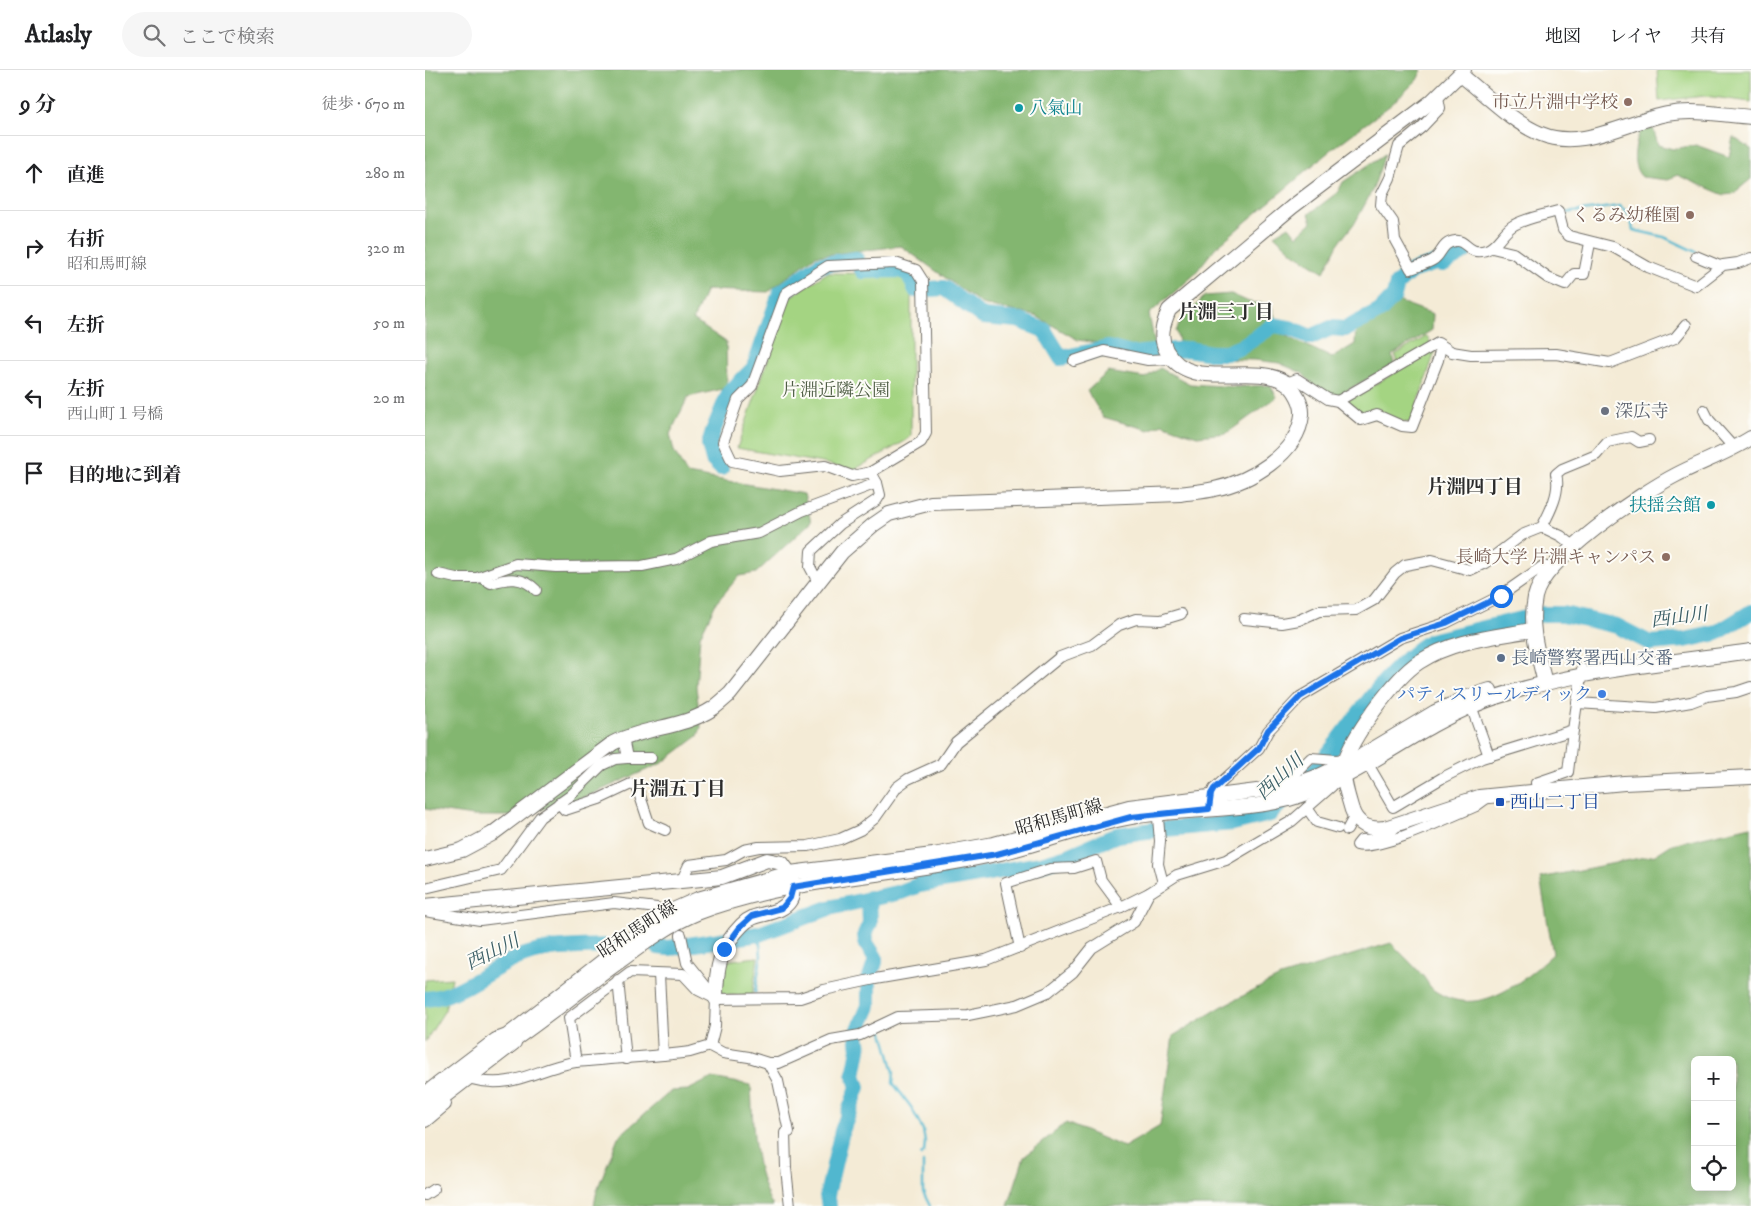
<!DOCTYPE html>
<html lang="ja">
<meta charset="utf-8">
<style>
:root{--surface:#fff;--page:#f6f6f6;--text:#202124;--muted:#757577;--line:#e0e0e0}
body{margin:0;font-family:"IM FELL DW Pica","Noto Serif JP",serif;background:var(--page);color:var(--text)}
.controls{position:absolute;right:15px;bottom:15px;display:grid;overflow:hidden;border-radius:8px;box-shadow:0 2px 12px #0003}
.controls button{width:45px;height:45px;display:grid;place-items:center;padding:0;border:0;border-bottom:1px solid var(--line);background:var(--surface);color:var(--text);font:25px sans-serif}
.stop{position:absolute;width:15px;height:15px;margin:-11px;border:4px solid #1a73e8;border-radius:50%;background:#fff}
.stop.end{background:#1a73e8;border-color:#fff;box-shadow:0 1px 5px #0008}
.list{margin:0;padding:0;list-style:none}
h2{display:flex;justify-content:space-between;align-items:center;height:65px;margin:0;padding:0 20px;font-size:21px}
h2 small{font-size:16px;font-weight:400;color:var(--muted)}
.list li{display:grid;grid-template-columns:32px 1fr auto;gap:15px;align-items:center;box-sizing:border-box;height:75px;padding:0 20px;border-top:1px solid var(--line)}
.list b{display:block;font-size:19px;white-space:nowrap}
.list p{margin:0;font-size:16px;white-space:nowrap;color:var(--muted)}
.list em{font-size:16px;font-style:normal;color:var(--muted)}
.icon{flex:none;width:28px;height:28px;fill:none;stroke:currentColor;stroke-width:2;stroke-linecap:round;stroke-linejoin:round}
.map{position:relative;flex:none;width:1326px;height:1136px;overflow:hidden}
header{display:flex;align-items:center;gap:30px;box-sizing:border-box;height:70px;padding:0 25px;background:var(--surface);border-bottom:1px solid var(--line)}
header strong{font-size:24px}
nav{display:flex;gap:28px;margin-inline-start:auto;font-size:18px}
.search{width:350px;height:45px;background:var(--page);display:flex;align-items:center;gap:12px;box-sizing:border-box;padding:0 18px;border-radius:28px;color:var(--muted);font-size:19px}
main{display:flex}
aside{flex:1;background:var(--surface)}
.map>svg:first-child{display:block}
.green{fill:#a4d482;stroke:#688056}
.forest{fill:#83b670;stroke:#57704e;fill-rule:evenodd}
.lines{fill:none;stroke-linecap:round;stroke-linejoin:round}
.stream{stroke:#51b7cf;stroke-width:2.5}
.river{stroke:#51b7cf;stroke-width:16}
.street-casing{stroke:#716e67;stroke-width:12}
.secondary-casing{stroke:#716e67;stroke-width:16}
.highway-casing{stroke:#716e67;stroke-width:21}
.street{stroke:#fff;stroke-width:10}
.secondary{stroke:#fff;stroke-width:14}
.highway{stroke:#fff;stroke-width:19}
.route{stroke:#1a73e8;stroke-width:6}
.education-dot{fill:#8d6e63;stroke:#fdfcf7;stroke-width:2}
.culture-dot{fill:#0f9aa8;stroke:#fdfcf7;stroke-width:2}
.worship-dot{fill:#6b7280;stroke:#fdfcf7;stroke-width:2}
.service-dot{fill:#5c6f8a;stroke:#fdfcf7;stroke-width:2}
.shop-dot{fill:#3f7fe0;stroke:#fdfcf7;stroke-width:2}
.transit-dot{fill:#1a4fb4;stroke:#fdfcf7;stroke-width:2}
.labels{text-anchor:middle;stroke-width:4;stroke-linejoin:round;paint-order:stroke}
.education-label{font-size:18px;fill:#785e54;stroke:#fdfcf7;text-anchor:end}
.culture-label{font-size:18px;fill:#0d838f;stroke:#fdfcf7;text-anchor:start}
.park-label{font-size:18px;fill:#4f5e45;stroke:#fdfcf7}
.worship-label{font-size:18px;fill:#5b616d;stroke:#fdfcf7;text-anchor:start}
.service-label{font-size:18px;fill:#4e5e75;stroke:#fdfcf7;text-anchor:start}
.shop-label{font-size:18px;fill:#366cbe;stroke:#fdfcf7;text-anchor:end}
.transit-label{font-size:18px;fill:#164399;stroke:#fdfcf7;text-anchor:start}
.street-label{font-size:18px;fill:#2b2b2b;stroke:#fdfcf7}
.neighbourhood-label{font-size:19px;font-weight:bold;fill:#2b2b2b;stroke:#fdfcf7}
.water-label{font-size:19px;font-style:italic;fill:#385c64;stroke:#fdfcf7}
</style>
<header>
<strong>Atlasly</strong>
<div class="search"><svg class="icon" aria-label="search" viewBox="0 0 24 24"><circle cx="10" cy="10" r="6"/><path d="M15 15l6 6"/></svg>ここで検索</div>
<nav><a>地図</a><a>レイヤ</a><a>共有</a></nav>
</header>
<main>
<aside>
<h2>9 分<small>徒歩 · 670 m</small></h2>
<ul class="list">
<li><svg class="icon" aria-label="ahead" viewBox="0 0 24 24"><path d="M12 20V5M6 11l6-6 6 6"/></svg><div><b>直進</b></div><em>280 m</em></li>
<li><svg class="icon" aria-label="right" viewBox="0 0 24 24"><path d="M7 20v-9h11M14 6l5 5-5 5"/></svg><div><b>右折</b><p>昭和馬町線</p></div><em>320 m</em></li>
<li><svg class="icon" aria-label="left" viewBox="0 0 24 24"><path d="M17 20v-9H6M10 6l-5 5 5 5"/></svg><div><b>左折</b></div><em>50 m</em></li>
<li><svg class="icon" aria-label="left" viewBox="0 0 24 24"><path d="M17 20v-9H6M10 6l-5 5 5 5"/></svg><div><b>左折</b><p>西山町１号橋</p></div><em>20 m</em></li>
<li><svg class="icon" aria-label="arrive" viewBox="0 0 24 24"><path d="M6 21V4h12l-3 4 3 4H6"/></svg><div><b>目的地に到着</b></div></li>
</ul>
</aside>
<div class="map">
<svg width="1326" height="1136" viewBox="0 0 1326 1136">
<rect width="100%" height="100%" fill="#fdfcf7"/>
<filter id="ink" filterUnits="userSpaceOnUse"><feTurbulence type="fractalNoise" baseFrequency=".02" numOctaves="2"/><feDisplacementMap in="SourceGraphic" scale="10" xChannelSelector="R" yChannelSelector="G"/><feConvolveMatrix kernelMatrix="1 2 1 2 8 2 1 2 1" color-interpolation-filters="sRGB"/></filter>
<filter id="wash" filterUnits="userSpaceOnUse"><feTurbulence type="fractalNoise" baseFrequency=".0096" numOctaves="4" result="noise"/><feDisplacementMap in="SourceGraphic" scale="20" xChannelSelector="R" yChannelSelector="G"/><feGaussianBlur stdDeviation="1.12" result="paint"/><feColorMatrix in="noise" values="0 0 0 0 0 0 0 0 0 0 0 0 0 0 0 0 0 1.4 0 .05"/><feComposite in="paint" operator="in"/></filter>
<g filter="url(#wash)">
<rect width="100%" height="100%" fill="#f4ebd6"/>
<g class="green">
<polygon points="1232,0 1326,0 1326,32 1280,26 1234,31"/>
<polygon points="402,203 471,204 482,210 486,220 486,365 482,370 427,401 403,394 312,378 365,227"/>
<polygon points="1002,266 1010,282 986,353 937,347 919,332 973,301 970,285"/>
<polygon points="333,887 327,926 295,925 298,891"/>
<polygon points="27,908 20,940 0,972 0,910"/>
</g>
<g class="forest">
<polygon points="0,0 997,0 992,10 967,34 906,80 790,178 768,206 724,244 731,281 653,270 611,246 557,234 476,176 390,186 343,222 281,220 268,250 301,272 302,318 263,327 245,364 249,381 262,404 379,424 386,452 331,503 314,506 291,533 275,566 271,617 276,657 273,666 237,693 156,729 91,746 48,746 0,739"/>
<path d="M1228 58 1233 75 1248 79 1271 75 1304 87 1308 67 1326 79V109L1308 124 1299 125 1252 105 1243 110 1217 107C1205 95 1210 76 1215 61Z"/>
<polygon points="960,84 948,119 931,151 913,174 899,202 870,184 849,165 864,156 872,166 887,152 884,144 913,122 918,112"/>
<polygon points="806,224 824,232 846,234 855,263 907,288 930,274 931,256 961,241 970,230 1008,244 1007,260 967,285 969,294 912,326 889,316 877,303 854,293 830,290 781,289 766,286 755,275 751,261 757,249 780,226"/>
<polygon points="735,298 765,314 812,317 845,315 852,327 802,363 772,366 737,354 724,360 678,347 662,321 683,302 720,308"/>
<path d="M1326 756V1136H583L599 1087 641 1053 699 1077 735 1056 748 966 796 937 855 907 966 873C977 884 988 895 998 906 1002 911 1005 918 1010 921 1054 950 1097 912 1128 884L1115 808 1230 785 1247 774ZM1270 990H1307V1117H1270Z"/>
<path d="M287 1008 326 1015C328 1054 328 1102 348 1136H169L172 1120 193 1067 246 1021 263 1020Z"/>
</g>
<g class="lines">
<g class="stream">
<polyline points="1140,143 1195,136 1205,145 1208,160 1239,167 1271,182"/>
<polyline points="330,923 336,886 334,864"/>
<polyline points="444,936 446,939"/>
<polyline points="457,959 469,1002 468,1013 486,1037 498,1060 500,1072 499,1082 496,1085"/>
<polyline points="498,1093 498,1122 505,1136"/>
</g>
<g class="river">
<polyline points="296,398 288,390 284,374 288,361 304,323 329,298 355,223 394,195 431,189 438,201 473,200 483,203 491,220 519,218 558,247 593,250 619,260 636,288 683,278 706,284 763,279 786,283 801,283 816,277 849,255 865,258 886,267 906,258 920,259 946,246 955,241 969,226 972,214 986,201 1011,193 1018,194 1039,182"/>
<path d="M233 877 244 878 334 864 404 838 476 822 494 815 616 794 643 786 692 765 729 760 808 753 845 744C862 727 881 711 896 693 931 651 959 600 1005 571L1118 544H1138L1192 556 1225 573 1260 570 1292 563 1326 542"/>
<path d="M0 929C37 927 66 896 100 885 127 876 156 877 184 876"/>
<polyline points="404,1136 402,1125 417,1061 433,1017 429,1005 434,979 432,964 444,936 444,910 450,892 450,887 441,873 440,864 445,853 444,828"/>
</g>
</g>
</g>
<g filter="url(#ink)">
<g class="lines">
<g class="street-casing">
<g id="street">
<path d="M1013 27 1015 38 997 57 974 76 965 108 957 124 956 135 968 152 970 170 986 199C993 196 1001 194 1008 190 1017 185 1016 173 1030 171 1042 169 1042 186 1061 180 1072 177 1078 161 1089 155 1101 148 1119 145 1133 141L1138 160 1144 166 1188 177 1223 197 1271 216 1298 195 1313 193 1326 188"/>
<polyline points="1067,178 1088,183 1123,208 1140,215 1149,204 1159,204 1165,173"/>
<polyline points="1271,186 1295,196"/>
<polygon points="470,193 491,200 498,211 501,363 496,372 446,402 427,406 400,396 355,401 307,391 298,372 313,330 327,316 361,223 403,196"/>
<polyline points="649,291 679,281 723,290 746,289"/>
<polyline points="862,313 872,309 903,329 913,331 936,350 952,345 977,356 987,357 1013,290 1016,276"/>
<polyline points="913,331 1013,273 1027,282 1046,285 1131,284 1185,293 1250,268 1261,255"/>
<polyline points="1279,340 1284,350 1309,378"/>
<polyline points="1117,457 1136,466 1150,477"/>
<polyline points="13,504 31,508 52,508 91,494 131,497 217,496 251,489 286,471 334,463 377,441 452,413 446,402"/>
<path d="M56 507 66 513C83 508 98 506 111 520"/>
<polyline points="393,512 385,497 386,481 415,454 452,430 455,425 452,413"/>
<path d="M819 549 857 553 874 550 894 541 931 540 949 530 970 503 980 495 1007 490 1045 500 1060 493 1097 465 1117 457C1125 442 1136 421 1131 404L1137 399 1171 385 1182 372 1206 367 1214 372 1224 370"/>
<polyline points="1044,630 1064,686"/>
<polyline points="1152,633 1231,638 1266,632 1282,626 1311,622 1326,617"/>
<polyline points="202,688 226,688"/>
<polyline points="940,689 968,737 1017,708 1057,688 1148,660 1157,599"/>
<polyline points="1111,713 1143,702 1148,660"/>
<polyline points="863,717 865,709 886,688 912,690 923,688"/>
<polyline points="784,730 789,719 834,678 843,661 875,627 975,568 1021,553 1075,526 1118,496 1126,498"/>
<polyline points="134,733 140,740 174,729 206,714 212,717 224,753 240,760"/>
<polyline points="732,737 735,771 733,794 738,813"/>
<polyline points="882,738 892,752 913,758"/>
<path d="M972 756 956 769 936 770 932 775C952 782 1029 745 1051 736L1062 728"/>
<polyline points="922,760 929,747"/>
<polyline points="256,812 264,795 301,790 319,780 334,777 383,776 415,769 435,760 450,748 472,717 483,709 516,694 531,672 635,587 667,575 694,555 711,549 736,550 756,544"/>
<polyline points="0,818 76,800 115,747 145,726 177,695 190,689 202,688 198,668"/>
<polyline points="0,841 55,850 189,833 232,838"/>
<polyline points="256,865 262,893 291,929 290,956 285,976"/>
<polyline points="595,878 581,813 625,799 649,798 671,791 676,810 696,837"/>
<polyline points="234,904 238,985"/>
<polyline points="193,910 201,989"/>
<polyline points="151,992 144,948 205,902 258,904 273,920 291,929 375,928 399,920 450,909 561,890 696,837 724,823 752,805 801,790 867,751 907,716"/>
<polyline points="343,993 353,1011 364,1062 360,1063 361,1098 365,1136"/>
<path d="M47 1009C88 1021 113 997 151 992 189 988 227 987 265 982L285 976 298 983 324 987 343 993H354L406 970 435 965 473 947 543 945 592 935 623 922 648 902 667 878 709 852 724 823"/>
<polyline points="0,1125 9,1119"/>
</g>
</g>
<g class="secondary-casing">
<g id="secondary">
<path d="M1036 5C1059 23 1088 53 1116 64 1157 81 1201 52 1242 44 1270 39 1298 45 1326 47"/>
<path d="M1107 560C1069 567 1028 570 994 592 971 607 925 668 919 695 917 709 923 726 927 740 932 755 945 760 960 758L1054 727 1199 713 1326 707"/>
<path d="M1120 613C1113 584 1104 557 1110 527 1118 489 1216 423 1251 405 1276 392 1302 383 1326 368"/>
<path d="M0 789 37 780 67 764 188 673C219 657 258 658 287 639 293 635 299 629 305 624L417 482 448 455 464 444 506 433 755 424C767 422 778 422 789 419 825 412 873 384 877 345 878 334 870 318 860 312 824 291 765 324 741 280 734 266 738 254 744 240L867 137 1006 32 1039 0"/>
<path d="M0 836 297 807 342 790 357 793C368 806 375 829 355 839 341 846 329 843 317 855 295 877 291 898 291 929"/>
<path d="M82 978 87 971C125 945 161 915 199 888 222 871 245 854 272 843 368 806 473 807 571 784 617 774 660 755 706 747 757 738 813 742 864 729 930 711 984 662 1047 636 1129 602 1237 594 1326 581"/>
<polyline points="0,1024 71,970 82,966 215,862 246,841 273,829 365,803 508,785 569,774 704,737 863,717 896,705 938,685 1010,642 1043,627 1065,620"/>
<polyline points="0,1050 19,1034"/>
</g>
</g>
<g class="highway-casing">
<polyline id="highway" points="0,1038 87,971"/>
</g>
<use href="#street" class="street"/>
<use href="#secondary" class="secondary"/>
<use href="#highway" class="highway"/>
</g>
</g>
<g class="lines" filter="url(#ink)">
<polyline class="route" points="299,879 316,856 327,846 357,838 365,828 368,817 572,784 706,747 784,739 786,724 789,719 834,678 843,660 875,627 975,568 1021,553 1076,526"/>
</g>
<g class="education-dot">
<circle cx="1203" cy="32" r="5"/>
<circle cx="1265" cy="145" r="5"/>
<circle cx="1241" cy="487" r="5"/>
</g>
<g class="culture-dot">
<circle cx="594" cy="38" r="5"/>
<circle cx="1286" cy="435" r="5"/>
</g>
<circle class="worship-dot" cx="1180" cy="341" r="5"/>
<circle class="service-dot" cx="1076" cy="588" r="5"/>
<circle class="shop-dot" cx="1177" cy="624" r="5"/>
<rect class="transit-dot" x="1070" y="727" width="10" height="10" rx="2.5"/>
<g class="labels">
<g class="education-label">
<text x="1193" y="38">市立片淵中学校</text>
<text x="1255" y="151">くるみ幼稚園</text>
<text x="1231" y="493">長崎大学 片淵キャンパス</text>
</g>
<g class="culture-label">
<text x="604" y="44">八氣山</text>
<text x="1276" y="441" text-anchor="end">扶揺会館</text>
</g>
<g class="park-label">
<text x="411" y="326">片淵近隣公園</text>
</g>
<g class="worship-label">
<text x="1190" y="347">深広寺</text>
</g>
<g class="service-label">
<text x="1086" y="594">長崎警察署西山交番</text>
</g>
<g class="shop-label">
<text x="1167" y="630">パティスリールディック</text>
</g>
<g class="transit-label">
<text x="1085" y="738">西山二丁目</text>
</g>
<g class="street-label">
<text transform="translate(634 747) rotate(-16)" y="6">昭和馬町線</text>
<text transform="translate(212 859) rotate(-33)" y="6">昭和馬町線</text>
</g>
<g class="neighbourhood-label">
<text x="801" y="248">片淵三丁目</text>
<text x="1050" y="423">片淵四丁目</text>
<text x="253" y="725">片淵五丁目</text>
</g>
<g class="water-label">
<text transform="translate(1254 546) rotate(-7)" y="7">西山川</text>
<text transform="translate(854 706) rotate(-43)" y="7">西山川</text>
<text transform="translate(67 881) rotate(-26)" y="7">西山川</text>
</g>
</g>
</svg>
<div class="controls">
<button>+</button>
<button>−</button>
<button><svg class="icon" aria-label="locate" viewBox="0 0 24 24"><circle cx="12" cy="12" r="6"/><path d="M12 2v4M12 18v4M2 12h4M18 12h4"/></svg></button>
</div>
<div class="stop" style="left:1076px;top:526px"></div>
<div class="stop end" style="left:299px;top:879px"></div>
</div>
</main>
